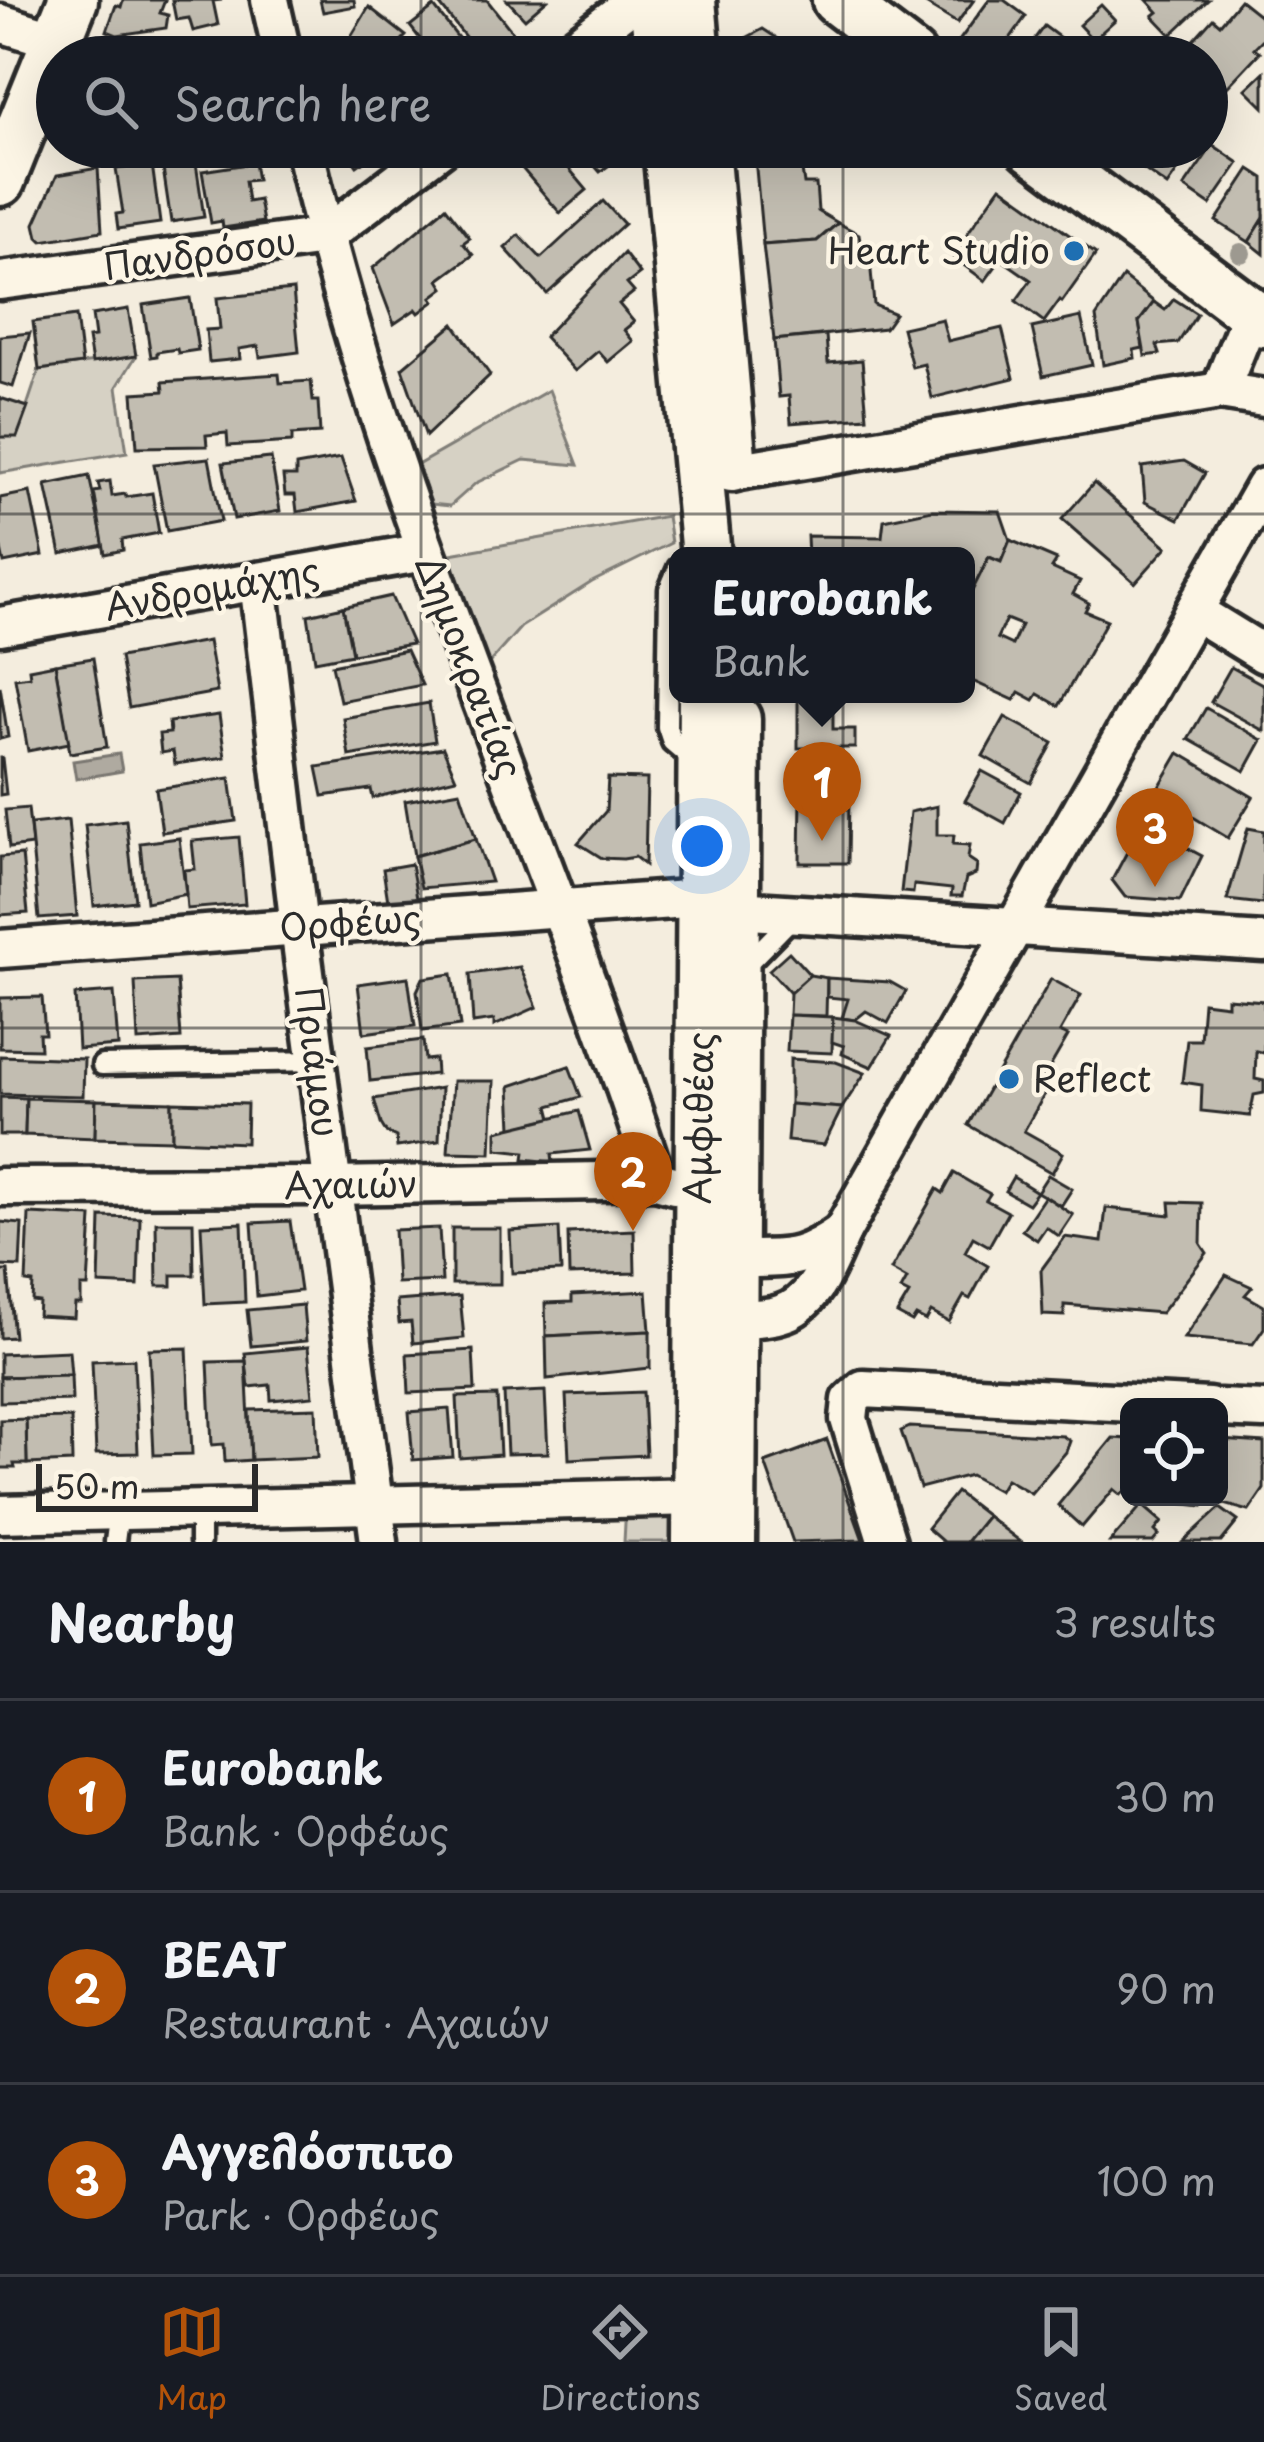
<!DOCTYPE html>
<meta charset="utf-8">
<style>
:root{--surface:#171b24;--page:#242831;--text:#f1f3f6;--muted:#9ea1a6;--line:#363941;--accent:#b45309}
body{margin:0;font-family:"Playpen Sans",sans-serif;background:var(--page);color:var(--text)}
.controls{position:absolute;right:36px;bottom:36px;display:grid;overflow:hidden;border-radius:18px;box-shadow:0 12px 48px #0002}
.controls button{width:108px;height:108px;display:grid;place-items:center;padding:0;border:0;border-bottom:3px solid var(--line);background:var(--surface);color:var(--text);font:60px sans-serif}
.scale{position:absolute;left:36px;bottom:30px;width:222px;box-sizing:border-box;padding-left:12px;border:6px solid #2b2b2b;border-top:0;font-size:33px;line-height:42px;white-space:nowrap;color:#2b2b2b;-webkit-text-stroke:9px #fcf5e5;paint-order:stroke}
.you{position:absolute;left:702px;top:846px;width:42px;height:42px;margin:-30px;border:9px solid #fff;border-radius:50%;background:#1a73e8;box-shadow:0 0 0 18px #1a73e833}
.badge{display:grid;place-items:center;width:78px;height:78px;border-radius:50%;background:var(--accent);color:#fff;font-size:39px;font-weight:700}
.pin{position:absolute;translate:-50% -99px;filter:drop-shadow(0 3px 6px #0008)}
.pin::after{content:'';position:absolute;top:63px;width:42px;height:36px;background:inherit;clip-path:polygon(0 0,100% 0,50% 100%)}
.popup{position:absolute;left:669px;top:547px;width:306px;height:156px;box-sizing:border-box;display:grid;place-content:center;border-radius:18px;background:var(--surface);filter:drop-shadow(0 3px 9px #0005);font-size:39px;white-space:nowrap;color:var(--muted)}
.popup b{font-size:45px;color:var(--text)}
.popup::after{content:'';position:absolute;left:50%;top:100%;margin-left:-24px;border:24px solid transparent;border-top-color:var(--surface)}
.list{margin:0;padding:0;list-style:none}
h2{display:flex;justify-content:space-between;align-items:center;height:156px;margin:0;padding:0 48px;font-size:51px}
h2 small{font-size:39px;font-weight:400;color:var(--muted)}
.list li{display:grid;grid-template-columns:78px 1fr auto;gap:36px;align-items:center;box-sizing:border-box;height:192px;padding:0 48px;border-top:3px solid var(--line)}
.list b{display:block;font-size:45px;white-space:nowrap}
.list p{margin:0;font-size:39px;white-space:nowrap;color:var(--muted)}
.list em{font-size:39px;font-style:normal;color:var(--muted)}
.icon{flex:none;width:66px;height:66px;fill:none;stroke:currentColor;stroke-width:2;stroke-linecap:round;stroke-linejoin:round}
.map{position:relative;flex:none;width:1264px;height:1542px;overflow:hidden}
.search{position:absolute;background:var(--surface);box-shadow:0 12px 48px #0002;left:36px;right:36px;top:36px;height:132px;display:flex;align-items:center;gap:30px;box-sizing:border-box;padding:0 42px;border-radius:66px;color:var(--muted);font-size:45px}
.sheet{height:732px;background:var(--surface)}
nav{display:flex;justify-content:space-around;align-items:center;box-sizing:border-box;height:168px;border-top:3px solid var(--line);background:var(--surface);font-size:33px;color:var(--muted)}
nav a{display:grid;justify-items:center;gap:6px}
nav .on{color:var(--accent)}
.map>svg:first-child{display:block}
.green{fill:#d6d1c4;stroke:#807e78;stroke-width:3}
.water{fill:#afaaa0;stroke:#7a7771;stroke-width:3}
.building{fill:#c2bdb1;stroke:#2b2b2b;stroke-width:3;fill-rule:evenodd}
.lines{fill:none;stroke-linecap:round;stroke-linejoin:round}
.lane-casing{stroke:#2b2b2b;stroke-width:27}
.street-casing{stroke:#2b2b2b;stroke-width:45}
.secondary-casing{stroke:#2b2b2b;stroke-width:57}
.lane{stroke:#fcf5e5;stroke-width:18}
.street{stroke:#fcf5e5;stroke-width:36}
.secondary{stroke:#fcf5e5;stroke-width:48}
.tree{fill:#9d9990}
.grid{fill:none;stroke:#2b2b2b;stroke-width:3;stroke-opacity:0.55}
.poi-dot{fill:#1f6fb2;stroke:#fcf5e5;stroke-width:4.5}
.labels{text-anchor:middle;stroke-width:9;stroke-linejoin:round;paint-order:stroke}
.poi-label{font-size:36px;fill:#2b2b2b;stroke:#fcf5e5;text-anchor:end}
.street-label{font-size:36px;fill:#2b2b2b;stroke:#fcf5e5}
</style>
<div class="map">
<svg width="1264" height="1542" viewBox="0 0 1264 1542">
<rect width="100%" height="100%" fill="#f4edde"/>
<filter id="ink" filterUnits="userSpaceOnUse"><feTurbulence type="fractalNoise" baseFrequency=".00833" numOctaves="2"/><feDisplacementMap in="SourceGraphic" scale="24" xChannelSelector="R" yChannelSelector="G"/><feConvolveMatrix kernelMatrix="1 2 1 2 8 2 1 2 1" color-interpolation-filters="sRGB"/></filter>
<g filter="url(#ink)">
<g class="green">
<polygon points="136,356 117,387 127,452 0,473 0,437 17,436 39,370"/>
<polygon points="549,390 578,465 524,460 476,483 450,506 421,503 407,471"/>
<polygon points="667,516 671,543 592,582 521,627 483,670 451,554"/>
<polygon points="676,1502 682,1542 624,1542 626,1504"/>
</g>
<polygon class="water" points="119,754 122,771 76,779 73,761"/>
<g class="building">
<polygon points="123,0 165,0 160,13 168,15 166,28 117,35 107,31 116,5 121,7"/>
<polygon points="172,0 222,0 213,1 218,25 193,31 189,18 176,20"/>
<polygon points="320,0 354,0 355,6 323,12"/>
<polygon points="436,0 487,0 518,39 495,57 481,57"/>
<polygon points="507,0 547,0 525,19"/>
<polygon points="919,0 974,0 957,23"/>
<polygon points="989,0 1004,0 1026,16 997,57 973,57 956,45"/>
<polygon points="1147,0 1208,0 1171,35 1153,16 1158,12"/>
<polygon points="1240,0 1264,19 1264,38 1254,48 1260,52 1216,99 1211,95 1207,100 1207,57 1178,57 1213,18 1220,24"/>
<polygon points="1101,5 1115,20 1093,40 1079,25"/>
<polygon points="369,7 406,36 386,57 324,57 321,44 349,40"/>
<polygon points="434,7 473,57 434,57 410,26"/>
<polygon points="1044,26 1082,54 1080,57 1021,57"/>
<polygon points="763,29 806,57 746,57 744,39"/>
<polygon points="1264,72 1264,107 1246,89"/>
<polygon points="1213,145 1239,163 1210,205 1184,187"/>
<polygon points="77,147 135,147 78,155"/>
<polygon points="343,147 375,147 378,151 357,166"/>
<polygon points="528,147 551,147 587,190 560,213 514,159"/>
<polygon points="578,147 618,147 620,157 600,172"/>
<polygon points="754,147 801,147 799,149 804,184 816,184 818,211 838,223 817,241 763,245"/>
<polygon points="1147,147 1194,147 1167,186 1135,163"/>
<polygon points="194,150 204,217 171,222 161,155"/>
<polygon points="254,163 257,180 245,181 248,202 259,200 263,222 223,228 222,221 211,223 202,171"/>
<polygon points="152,164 160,223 118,229 116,214 123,213 116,169"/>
<polygon points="98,168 102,231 42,241 38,237 35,224 57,175"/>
<polygon points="1250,169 1264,178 1264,218 1249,242 1216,221"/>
<polygon points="1001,186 1096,254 1062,302 1060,300 1044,322 1016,301 1031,280 1001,259 985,281 954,258 970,236 967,234"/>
<polygon points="603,201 624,224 547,294 505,248 519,235 541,258"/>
<polygon points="446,207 470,238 463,243 473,255 439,280 444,288 432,297 435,301 419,313 416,309 394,324 373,268"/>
<polygon points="1264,218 1264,254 1249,242"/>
<polygon points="838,223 859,234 861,248 869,248 874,305 895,314 885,328 774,340 763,245 817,241"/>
<polygon points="624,253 640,274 627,284 634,292 619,304 634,322 624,330 633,341 608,362 598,351 575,371 544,337"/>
<polygon points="1123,277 1154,302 1139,322 1143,348 1134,350 1135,358 1103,365 1096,317"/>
<polygon points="293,290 299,352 260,357 258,346 239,349 240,359 209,362 206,330 220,329 217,298"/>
<polygon points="190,298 198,350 178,353 177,349 157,352 157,356 151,357 143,305"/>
<polygon points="1174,299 1197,314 1178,343 1157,345 1160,354 1145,356 1139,322 1154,302 1165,310"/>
<polygon points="128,309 136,356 92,363 88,338 95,337 92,315"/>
<polygon points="76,316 82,364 39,370 33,322"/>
<polygon points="1081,317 1092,365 1043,376 1032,328"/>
<polygon points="942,319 948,341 1002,328 1014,378 932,398 924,364 912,367 902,328"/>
<polygon points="454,324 490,375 426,436 402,368"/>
<polygon points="30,333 13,387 0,383 0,336"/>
<polygon points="826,335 828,363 862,360 867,417 791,423 789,396 779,397 774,340"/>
<polygon points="279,374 280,383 311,381 313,401 318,401 320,433 292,435 292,442 228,446 227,433 206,435 207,446 137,447 133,393 164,391 163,382"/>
<polygon points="0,398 28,407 17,437 0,437"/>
<polygon points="209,458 221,521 167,531 154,464"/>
<polygon points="271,458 280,511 234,519 223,463"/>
<polygon points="341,458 356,501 297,512 295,495 285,495 283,476 296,476 296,466"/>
<polygon points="1184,461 1205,473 1179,519 1145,502 1142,467"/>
<polygon points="89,476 104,545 61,554 46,485"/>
<polygon points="110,481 112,496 125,494 126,497 152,493 159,533 122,540 123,550 105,554 94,492 100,491 98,483"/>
<polygon points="1094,483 1167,547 1135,583 1062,519"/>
<polygon points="30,492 43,555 4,563 0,544 0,498"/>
<polygon points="932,510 1000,511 1010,540 1001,562 989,557 966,603 966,556 808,556 807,536 882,537 884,520"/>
<path d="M1010 540 1057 560 1052 568 1080 581 1073 594 1089 603 1085 611 1107 620 1059 706 1038 694 1034 700 1019 692 1014 700 966 678V603L989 557 1001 562ZM1006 619 1021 625 1012 645 997 638Z"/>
<polygon points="391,596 412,644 352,654 343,607"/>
<polygon points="343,607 352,654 315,661 308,615"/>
<polygon points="208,641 217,692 129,708 120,657"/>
<polygon points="406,650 422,685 340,701 332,665"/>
<polygon points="93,658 107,747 70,753 55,664"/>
<polygon points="55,664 69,743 28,751 15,678 30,676 29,669"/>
<polygon points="1231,667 1264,685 1264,731 1211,702"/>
<polygon points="0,686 8,737 0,739"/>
<polygon points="798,694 833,694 833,729 855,729 855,748 798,748"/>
<polygon points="429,703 435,741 349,756 343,718"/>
<polygon points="1206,708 1262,740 1245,771 1188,739"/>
<polygon points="219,715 225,757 175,764 173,751 161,753 159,734 170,733 169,722"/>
<polygon points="1005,717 1053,743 1031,783 983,756"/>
<polygon points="443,748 456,778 373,798 371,789 323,796 317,767"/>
<polygon points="1179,753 1253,797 1228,838 1155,794"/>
<polygon points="0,758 2,758 6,794 0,795"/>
<polygon points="982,771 1021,792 1005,823 965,801"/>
<polygon points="230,778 236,821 162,832 156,789"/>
<polygon points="608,778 647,779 645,865 635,857 623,859 602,858 578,843 606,811"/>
<polygon points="460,791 476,839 414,856 405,801"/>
<polygon points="801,794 849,795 848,863 800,863"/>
<polygon points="937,806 937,835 954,835 953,844 970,845 968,858 977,864 976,874 966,878 962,896 951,896 952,889 914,885 913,893 901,892 910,812"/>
<polygon points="28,808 32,845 9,848 5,810"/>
<polygon points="68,820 77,916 39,919 30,824"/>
<polygon points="126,820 135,901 94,906 85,825"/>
<polygon points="1142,824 1202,856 1180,901 1125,897 1112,880"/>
<polygon points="1248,828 1264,831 1263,904 1227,900"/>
<polygon points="239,837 245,904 187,909 184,870 195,869 192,841"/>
<polygon points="179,838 186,894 146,902 140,843"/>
<polygon points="476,839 491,882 421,888 414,856"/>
<polygon points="22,855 28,913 0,915 0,857"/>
<polygon points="411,864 418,903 389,908 383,869"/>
<polygon points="789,952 810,975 790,993 769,970"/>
<polygon points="520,967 537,1007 494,1026 494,1020 473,1023 470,974"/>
<polygon points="452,974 460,1026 422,1031 417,991 423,978"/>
<polygon points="810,975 827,978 826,1016 789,1015 790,993"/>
<polygon points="408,977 415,1026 364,1033 358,984"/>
<polygon points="827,978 890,982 906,991 888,1023 866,1011 855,1020 842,1018 848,999 827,997"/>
<polygon points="1051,979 1081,995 1060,1032 1068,1036 1039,1086 1047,1090 1024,1131 1063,1153 1052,1173 968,1125"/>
<polygon points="177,980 181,1038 138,1041 135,982"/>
<polygon points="114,992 118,1046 78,1049 75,995"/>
<polygon points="42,997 45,1034 39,1034 40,1049 0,1048 0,998"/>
<polygon points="1227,998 1264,1001 1264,1053 1256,1051 1255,1079 1264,1081 1264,1093 1254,1095 1250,1116 1201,1111 1202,1085 1182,1082 1187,1040 1200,1040 1203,1002 1227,1005"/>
<polygon points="789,1015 833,1017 832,1053 787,1051"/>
<polygon points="833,1017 855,1020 891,1036 872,1067 842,1054 844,1046 832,1042"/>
<polygon points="423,1040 425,1060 435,1059 436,1074 370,1081 367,1047"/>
<polygon points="0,1056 84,1059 83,1096 0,1094"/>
<polygon points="790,1059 836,1062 865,1073 842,1108 790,1104"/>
<polygon points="569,1066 581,1097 549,1106 552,1118 512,1128 510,1086"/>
<polygon points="453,1081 494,1081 491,1153 448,1152"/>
<polygon points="441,1088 439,1141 397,1147 396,1137 386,1132 381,1124 374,1099"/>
<polygon points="0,1097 26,1098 25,1135 0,1135"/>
<polygon points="26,1098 96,1100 95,1138 25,1135"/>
<polygon points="96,1100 172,1102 172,1140 95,1138"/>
<polygon points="172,1102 247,1104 246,1143 172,1140"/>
<polygon points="790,1104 842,1108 824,1145 787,1141"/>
<polygon points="579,1111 590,1150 552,1154 553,1162 524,1159 525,1152 497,1149 497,1131"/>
<polygon points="954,1173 990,1194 986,1200 1008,1212 989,1246 973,1237 965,1252 988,1266 970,1299 964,1296 949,1322 931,1312 926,1321 916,1316 912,1322 897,1314 909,1294 901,1290 907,1279 891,1270 937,1189 943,1193"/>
<polygon points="1048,1175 1072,1189 1061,1206 1037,1192"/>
<polygon points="1013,1177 1037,1192 1028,1204 1005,1191"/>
<polygon points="1045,1196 1073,1215 1059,1236 1046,1227 1037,1240 1022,1230"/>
<polygon points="1170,1202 1202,1203 1201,1244 1207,1253 1161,1313 1064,1305 1064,1316 1043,1315 1041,1270 1065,1237 1102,1242 1106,1208 1171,1215"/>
<polygon points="29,1214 92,1217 88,1287 81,1287 81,1304 75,1304 74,1318 38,1316 39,1302 32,1301 33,1283 26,1282"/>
<polygon points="101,1217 140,1218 138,1286 99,1284"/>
<polygon points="290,1221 300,1291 257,1296 252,1223"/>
<polygon points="0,1222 22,1224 20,1267 0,1266"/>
<polygon points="156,1222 193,1222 194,1275 172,1275 172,1286 157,1286"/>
<polygon points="242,1223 245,1302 205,1304 201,1225"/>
<polygon points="439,1228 442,1281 397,1283 394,1230"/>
<rect x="452" y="1228" width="48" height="56"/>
<polygon points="559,1228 561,1271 512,1273 510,1231"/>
<polygon points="634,1230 635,1273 569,1275 568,1233"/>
<polygon points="0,1271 8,1271 14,1337 0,1338"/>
<polygon points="1226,1275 1252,1287 1245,1295 1264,1306 1264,1328 1253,1344 1184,1338"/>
<polygon points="647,1291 650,1331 546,1336 545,1303 572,1302 572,1295"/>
<polygon points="460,1296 464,1338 413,1343 411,1322 399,1323 397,1301"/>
<polygon points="303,1305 306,1341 251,1346 247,1310"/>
<polygon points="650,1331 650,1368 547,1379 546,1336"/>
<polygon points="308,1347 313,1396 271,1400 270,1385 249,1387 245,1353"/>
<polygon points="187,1348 192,1454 154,1455 149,1349"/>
<polygon points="473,1350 475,1390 409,1393 407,1354"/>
<polygon points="69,1351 71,1375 0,1377 0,1354"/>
<polygon points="134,1359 138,1453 96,1454 92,1361"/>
<polygon points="246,1361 251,1460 225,1462 224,1444 212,1445 208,1362"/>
<polygon points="71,1375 72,1400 0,1402 0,1377"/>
<polygon points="545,1391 548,1453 507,1454 504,1393"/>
<polygon points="643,1392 646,1455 569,1459 566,1395"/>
<polygon points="497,1396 500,1455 460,1458 457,1397"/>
<polygon points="316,1408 318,1457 251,1460 249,1410"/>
<polygon points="449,1409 453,1457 413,1460 409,1412"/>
<polygon points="71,1418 72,1462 27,1464 26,1419"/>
<polygon points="26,1419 27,1464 14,1464 15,1468 0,1468 0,1420"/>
<polygon points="910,1427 1063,1436 1070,1441 1066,1452 1031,1493 1006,1479 999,1491 970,1475 920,1488 901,1431"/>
<polygon points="1113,1438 1129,1439 1129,1487 1121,1495 1114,1489 1082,1527 1058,1505"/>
<polygon points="827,1440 863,1540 793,1542 765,1463"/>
<polygon points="1221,1440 1264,1443 1264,1489 1249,1511 1217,1502"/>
<polygon points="956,1492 987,1516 966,1542 943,1542 927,1528"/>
<polygon points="1169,1497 1204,1497 1203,1506 1169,1502"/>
<polygon points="1142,1505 1162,1522 1155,1531 1159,1535 1153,1542 1110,1542"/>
<polygon points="1220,1508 1238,1521 1221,1542 1183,1542"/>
<polygon points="987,1516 1021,1542 966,1542"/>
</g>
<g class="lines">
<g class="lane-casing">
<g id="lane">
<polyline points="678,568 669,589 667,727 672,742 698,764"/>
<polyline points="742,969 794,916"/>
<polyline points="102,1065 317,1061"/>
<polyline points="200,1510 200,1542"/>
<polyline points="115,1542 119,1511"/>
</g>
</g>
<g class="street-casing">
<g id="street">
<polyline points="270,0 283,57"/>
<polyline points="0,23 55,40"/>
<polyline points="561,57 636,0"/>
<path d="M304 147C385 503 544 834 656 1180"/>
<polyline points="0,281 324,237 442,147"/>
<polyline points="1220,391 1251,314"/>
<polyline points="733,472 1220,391 1264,398"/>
<polyline points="258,581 299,927 379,1542"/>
<polyline points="1194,611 1264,654"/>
<polyline points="0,626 425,552"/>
<polyline points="734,910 1264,942"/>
<polyline points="0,949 700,898"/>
<polyline points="0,1187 333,1186 656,1180 674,1185"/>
<path d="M716 1277 730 1261C784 1255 792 1267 842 1232"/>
<path d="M733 1319C748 1318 766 1319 780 1314 815 1305 829 1261 842 1232L1264 487"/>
<polyline points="1219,1408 1264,1410"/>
<polyline points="0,1514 697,1497"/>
<polyline points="887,1542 849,1419 851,1400 863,1389 1209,1407"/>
</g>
</g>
<g class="secondary-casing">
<g id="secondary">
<polyline points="654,0 660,57"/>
<polyline points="691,0 696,57"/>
<polyline points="837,0 912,57"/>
<polyline points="668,147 706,556"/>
<polyline points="704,147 732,467"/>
<polyline points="1031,147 1264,322"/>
<polyline points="0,181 73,0"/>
<polyline points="697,1542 703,694"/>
<polyline points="731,1542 736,719"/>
</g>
</g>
<use href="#lane" class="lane"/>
<use href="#street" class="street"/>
<use href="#secondary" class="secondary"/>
</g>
<circle class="tree" cx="1241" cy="253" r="10"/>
</g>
<path class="grid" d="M421 0V57M843 0V57M421 147V1542M843 147V1542M0 514H1264M0 1028H1264"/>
<g class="poi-dot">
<circle cx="1074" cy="251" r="12"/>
<circle cx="1009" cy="1079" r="12"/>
</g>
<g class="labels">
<g class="poi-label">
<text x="1050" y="264">Heart Studio</text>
<text x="1033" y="1092" text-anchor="start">Reflect</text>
</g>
<g class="street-label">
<text transform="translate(200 254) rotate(-8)" y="13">Πανδρόσου</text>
<text transform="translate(212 589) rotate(-10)" y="13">Ανδρομάχης</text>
<text transform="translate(469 667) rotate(69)" y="13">Δημοκρατίας</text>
<text transform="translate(350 923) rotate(-4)" y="13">Ορφέως</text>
<text transform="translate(317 1062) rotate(83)" y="13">Πριάμου</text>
<text transform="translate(699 1118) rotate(-89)" y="13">Αμφιθέας</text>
<text transform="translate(351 1185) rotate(-1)" y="13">Αχαιών</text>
</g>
</g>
</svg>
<div class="controls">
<button><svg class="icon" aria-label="locate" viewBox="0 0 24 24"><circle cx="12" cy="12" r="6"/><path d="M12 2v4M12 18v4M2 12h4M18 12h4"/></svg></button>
</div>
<div class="scale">50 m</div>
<div class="you"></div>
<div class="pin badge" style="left:822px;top:841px">1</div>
<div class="popup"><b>Eurobank</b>Bank</div>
<div class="pin badge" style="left:633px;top:1231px">2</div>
<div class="pin badge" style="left:1155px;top:887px">3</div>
<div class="search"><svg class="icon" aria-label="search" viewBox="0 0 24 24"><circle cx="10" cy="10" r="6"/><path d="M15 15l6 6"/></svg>Search here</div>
</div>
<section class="sheet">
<h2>Nearby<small>3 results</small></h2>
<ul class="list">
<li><span class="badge">1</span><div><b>Eurobank</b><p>Bank · Ορφέως</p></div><em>30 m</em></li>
<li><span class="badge">2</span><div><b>ΒΕΑΤ</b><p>Restaurant · Αχαιών</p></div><em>90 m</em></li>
<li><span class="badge">3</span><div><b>Αγγελόσπιτο</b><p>Park · Ορφέως</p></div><em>100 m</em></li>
</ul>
</section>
<nav>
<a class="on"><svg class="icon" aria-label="map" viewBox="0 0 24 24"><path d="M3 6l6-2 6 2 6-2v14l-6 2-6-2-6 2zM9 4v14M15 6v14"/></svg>Map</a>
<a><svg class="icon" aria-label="directions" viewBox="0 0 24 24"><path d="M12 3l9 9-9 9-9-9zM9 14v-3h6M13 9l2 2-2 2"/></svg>Directions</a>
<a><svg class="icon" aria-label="saved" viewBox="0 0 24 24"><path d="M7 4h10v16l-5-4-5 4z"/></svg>Saved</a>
</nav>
